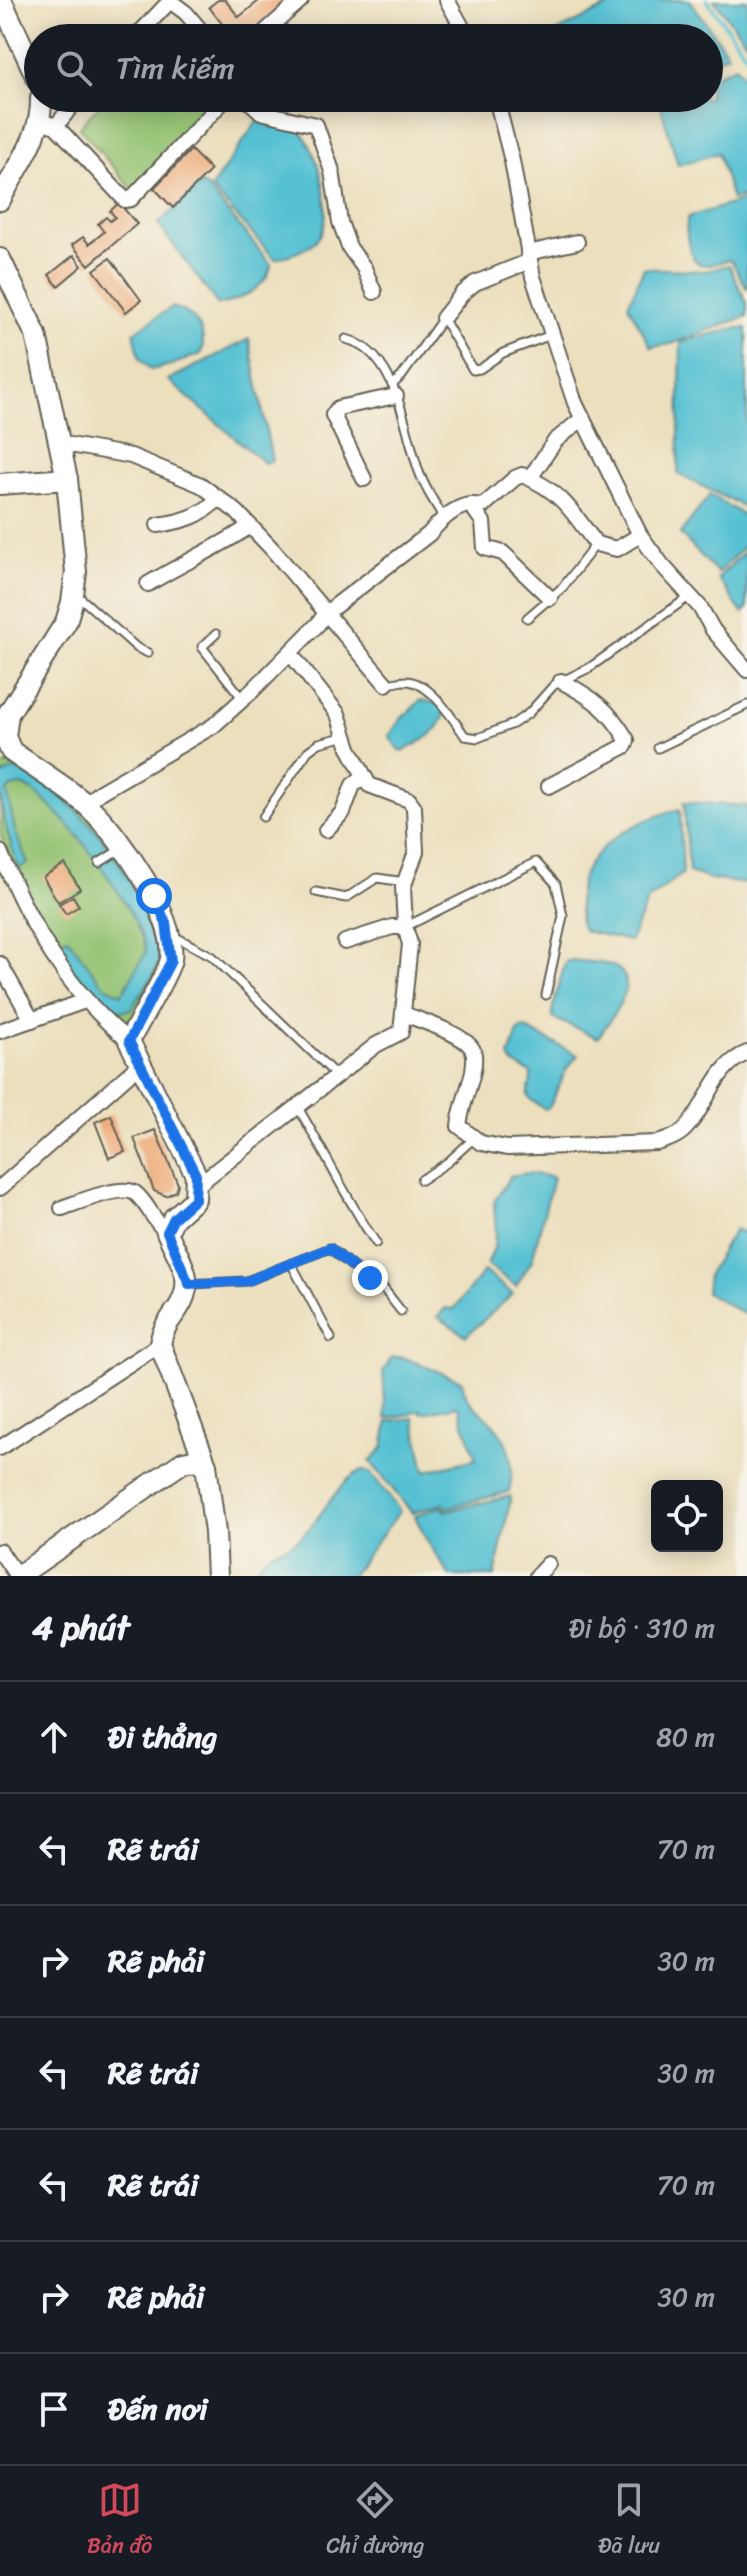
<!DOCTYPE html>
<html lang="vi">
<meta charset="utf-8">
<style>
:root{--surface:#171b24;--page:#20242c;--text:#f1f3f6;--muted:#9ea1a6;--line:#363941;--accent:#d1495b}
body{margin:0;font-family:Sriracha,sans-serif;background:var(--page);color:var(--text)}
.controls{position:absolute;right:24px;bottom:24px;display:grid;overflow:hidden;border-radius:12px;box-shadow:0 4px 20px #0003}
.controls button{width:72px;height:72px;display:grid;place-items:center;padding:0;border:0;border-bottom:2px solid var(--line);background:var(--surface);color:var(--text);font:40px sans-serif}
.stop{position:absolute;width:24px;height:24px;margin:-18px;border:6px solid #1a73e8;border-radius:50%;background:#fff}
.stop.end{background:#1a73e8;border-color:#fff;box-shadow:0 2px 8px #0008}
.list{margin:0;padding:0;list-style:none}
h2{display:flex;justify-content:space-between;align-items:center;height:104px;margin:0;padding:0 32px;font-size:34px}
h2 small{font-size:26px;font-weight:400;color:var(--muted)}
.list li{display:grid;grid-template-columns:52px 1fr auto;gap:24px;align-items:center;box-sizing:border-box;height:112px;padding:0 32px;border-top:2px solid var(--line)}
.list b{display:block;font-size:30px;white-space:nowrap}
.list em{font-size:26px;font-style:normal;color:var(--muted)}
.icon{flex:none;width:44px;height:44px;fill:none;stroke:currentColor;stroke-width:2;stroke-linecap:round;stroke-linejoin:round}
.map{position:relative;flex:none;width:747px;height:1576px;overflow:hidden}
.search{position:absolute;background:var(--surface);box-shadow:0 4px 20px #0003;left:24px;right:24px;top:24px;height:88px;display:flex;align-items:center;gap:20px;box-sizing:border-box;padding:0 28px;border-radius:44px;color:var(--muted);font-size:30px}
.sheet{height:888px;background:var(--surface)}
nav{display:flex;justify-content:space-around;align-items:center;box-sizing:border-box;height:112px;border-top:2px solid var(--line);background:var(--surface);font-size:22px;color:var(--muted)}
nav a{display:grid;justify-items:center;gap:4px}
nav .on{color:var(--accent)}
.map>svg:first-child{display:block}
.green{fill:#93c271;stroke:#586f46;stroke-width:2}
.water{fill:#57c1d3;stroke:#3a6e78;stroke-width:2}
.lines{fill:none;stroke-linecap:round;stroke-linejoin:round}
.stream{stroke:#57c1d3;stroke-width:4}
.building{fill:#eead7d}
.lane-casing{stroke:#646055;stroke-width:11}
.street-casing{stroke:#646055;stroke-width:18}
.secondary-casing{stroke:#646055;stroke-width:24}
.lane{stroke:#fff;stroke-width:7}
.street{stroke:#fff;stroke-width:14}
.secondary{stroke:#fff;stroke-width:20}
.route{stroke:#1a73e8;stroke-width:10}
</style>
<div class="map">
<svg width="747" height="1576" viewBox="0 0 747 1576">
<rect width="100%" height="100%" fill="#f7f3e8"/>
<filter id="ink" filterUnits="userSpaceOnUse"><feTurbulence type="fractalNoise" baseFrequency=".0125" numOctaves="2"/><feDisplacementMap in="SourceGraphic" scale="16" xChannelSelector="R" yChannelSelector="G"/><feConvolveMatrix kernelMatrix="1 2 1 2 8 2 1 2 1" color-interpolation-filters="sRGB"/></filter>
<filter id="wash" filterUnits="userSpaceOnUse"><feTurbulence type="fractalNoise" baseFrequency=".006" numOctaves="4" result="noise"/><feDisplacementMap in="SourceGraphic" scale="32" xChannelSelector="R" yChannelSelector="G"/><feGaussianBlur stdDeviation="1.8" result="paint"/><feColorMatrix in="noise" values="0 0 0 0 0 0 0 0 0 0 0 0 0 0 0 0 0 1.4 0 .05"/><feComposite in="paint" operator="in"/></filter>
<g filter="url(#wash)">
<rect width="100%" height="100%" fill="#ebdfbe"/>
<g class="green">
<polygon points="106,98 228,98 136,194 79,127"/>
<path d="M13 762 86 813 128 867 161 932 165 954 130 1022 124 1024C75 1003 14 886 1 835 0 815 0 788 0 767Z"/>
</g>
<g class="water">
<polygon points="621,0 690,0 728,54 709,62 709,38 555,38 554,33"/>
<polygon points="714,0 747,0 747,43"/>
<polygon points="736,66 747,81 747,195 732,200 718,153 678,165 659,101 665,98 709,98 709,78"/>
<path d="M265 119C277 121 290 122 300 131 318 148 336 216 319 237 309 250 290 255 275 259L211 188 258 120Z"/>
<path d="M201 184 207 187 271 264C269 287 239 301 218 305L158 224Z"/>
<path d="M747 199V289L731 260C722 261 711 266 704 265 688 264 684 228 688 217Z"/>
<polygon points="729,265 747,304 747,316 671,344 651,347 628,305 644,268 706,271"/>
<path d="M172 307C195 313 208 330 201 354L171 365 151 370 140 359 134 332Z"/>
<polygon points="736,328 747,328 747,503 742,506 678,474 681,342"/>
<polygon points="249,339 272,461 264,463 168,380"/>
<polygon points="710,495 747,517 747,543 718,573 680,534"/>
<polygon points="747,549 747,609 742,613 718,578"/>
<path d="M421 700 438 704 445 712C440 734 422 741 404 751L399 750 389 736 401 719Z"/>
<path d="M15 769C79 795 122 859 149 919 153 929 162 942 161 954 158 972 141 993 131 1009 101 1019 71 967 56 944L67 937 104 986 122 994 146 952C141 913 58 799 22 785L11 787 7 792 15 831 28 864 19 868C7 836 0 809 0 776Z"/>
<polygon points="684,802 747,806 747,884 710,879 689,872"/>
<path d="M680 809 683 873 647 901 630 941 585 931C578 925 580 917 579 908 573 852 633 821 680 809Z"/>
<path d="M572 960C584 962 599 961 610 965 647 977 609 1020 598 1038L553 1018 552 1011 565 962Z"/>
<path d="M524 1028 578 1055 566 1070 550 1106 545 1109C515 1092 533 1095 531 1073L512 1063 509 1056 518 1032Z"/>
<polygon points="528,1173 553,1177 552,1182 532,1260 516,1286 487,1265 494,1248 496,1231 494,1202 510,1176"/>
<polygon points="735,1229 747,1234 747,1316 706,1292 708,1274"/>
<polygon points="484,1271 513,1294 466,1336 438,1317 445,1308 454,1309"/>
<path d="M392 1357H402L462 1381C467 1403 471 1403 486 1417 510 1438 516 1463 509 1492L446 1508 444 1503 412 1513 370 1461 383 1448 388 1421 414 1418 425 1471 476 1459 458 1406 422 1413 420 1410 412 1412V1414L386 1418 383 1372Z"/>
<path d="M363 1470 370 1472 400 1511 351 1576H250C257 1566 264 1556 276 1550 282 1547 289 1546 294 1542 320 1525 336 1480 363 1470Z"/>
<polygon points="511,1496 495,1576 450,1576 426,1539 415,1516 442,1506 445,1511"/>
</g>
<g class="lines">
<polyline class="stream" points="707,0 747,56"/>
</g>
<g id="blocks">
<g class="building">
<polygon points="218,0 225,0 239,17 260,0 293,0 245,38 233,38 209,7"/>
<polygon points="191,150 211,170 173,208 154,188"/>
<polygon points="119,203 137,224 89,265 72,245 83,237 89,244 104,232 98,224 106,217 110,221 115,217 110,211"/>
<polygon points="74,255 82,266 58,286 49,275"/>
<polygon points="110,258 141,300 126,312 94,270"/>
<polygon points="65,864 80,889 58,902 43,877"/>
<polygon points="73,896 79,906 66,914 59,904"/>
<polygon points="111,1115 125,1152 109,1158 95,1122"/>
<polygon points="155,1130 178,1184 176,1191 166,1196 154,1191 134,1138"/>
</g>
</g>
</g>
<g filter="url(#ink)">
<use href="#blocks" fill-opacity="0" stroke="#646055" stroke-width="2"/>
<g class="lines">
<g class="lane-casing">
<g id="lane">
<path d="M346 339C396 352 404 426 418 469 424 487 434 502 444 518"/>
<polyline points="392,385 402,376 443,318 473,370 480,369 503,353 551,335"/>
<polyline points="75,593 137,648 148,653"/>
<polyline points="527,618 563,587 596,544"/>
<polyline points="216,634 202,647 243,699"/>
<path d="M386 684C392 684 399 681 405 681 429 680 453 719 465 736L478 738 513 724 529 713 554 685 589 668 690 596"/>
<polyline points="658,748 747,705"/>
<polyline points="263,817 308,751 319,743 346,736"/>
<polyline points="99,863 121,849"/>
<polyline points="316,892 346,898 377,878 405,882"/>
<polyline points="405,927 536,862 556,884 563,916 546,995"/>
<polyline points="172,935 212,956 337,1076"/>
<path d="M297 1106C325 1152 346 1199 376 1243"/>
<polyline points="421,1180 448,1162 473,1139"/>
<polyline points="291,1263 331,1338"/>
<polyline points="189,1284 247,1281 330,1248 360,1273 380,1284 401,1311"/>
</g>
</g>
<g class="street-casing">
<g id="street">
<polyline points="447,0 468,38"/>
<polyline points="135,38 170,1 186,13 207,38"/>
<polyline points="258,38 301,0"/>
<polyline points="246,98 261,112 316,125 332,171 340,222 349,247 364,268 374,292"/>
<polyline points="496,98 512,161 533,277 575,403 640,535 662,565 700,607 713,630 747,670"/>
<polyline points="40,121 56,126 125,200 131,199 226,98"/>
<polyline points="56,126 78,98"/>
<polyline points="528,253 577,242"/>
<polyline points="443,318 462,294 475,283 530,261"/>
<polyline points="59,443 131,456 201,485 237,512 273,550 386,684"/>
<polyline points="530,478 555,441 583,418"/>
<polyline points="364,479 333,415 338,408 396,396"/>
<polyline points="471,505 483,522 485,548 503,553 550,598"/>
<path d="M158 525C184 521 200 517 219 498"/>
<path d="M148 584C182 563 218 548 250 526"/>
<path d="M549 786 625 746 627 740C609 709 593 698 561 681"/>
<path d="M85 804 100 792 213 726 253 690 318 624 326 613 429 534C439 522 455 505 472 505 476 505 480 506 484 505L515 478 522 475C560 490 573 512 596 544L617 549 640 535"/>
<polyline points="326,830 343,812 353,785 363,777"/>
<path d="M0 852C30 925 67 991 129 1041"/>
<polyline points="345,942 392,927 405,927"/>
<polyline points="0,964 32,1020"/>
<path d="M404 1014C421 1021 461 1033 471 1047 476 1053 474 1064 473 1071 469 1090 461 1107 459 1126L481 1143 507 1148 657 1143C667 1140 677 1137 685 1129 709 1105 713 1067 747 1053"/>
<polyline points="0,1031 85,1001"/>
<polyline points="195,1187 376,1045 401,1032 410,944 405,927 403,887 416,852 414,807 409,800 369,785 349,748 338,714 290,653"/>
<polyline points="0,1188 139,1065"/>
<path d="M62 1208C76 1203 122 1184 135 1193 148 1203 153 1222 167 1232"/>
<polyline points="0,1448 160,1344"/>
<polyline points="0,1551 17,1576"/>
<polyline points="537,1576 548,1564"/>
</g>
</g>
<g class="secondary-casing">
<g id="secondary">
<polyline points="1,0 38,80"/>
<path d="M0 200C17 166 42 138 41 98"/>
<path d="M0 259 36 335 67 479 76 572 72 602 66 622 8 714 5 737 11 751C37 770 68 787 91 809 120 837 177 918 171 959 169 972 137 1025 129 1041L196 1175 195 1199 174 1218 167 1232C179 1261 198 1279 177 1310 169 1321 162 1330 160 1344L206 1465 215 1532 217 1576"/>
<polyline points="0,484 67,479"/>
<polyline points="18,1576 183,1462 193,1460 206,1465"/>
</g>
</g>
<use href="#lane" class="lane"/>
<use href="#street" class="street"/>
<use href="#secondary" class="secondary"/>
</g>
</g>
<g class="lines" filter="url(#ink)">
<polyline class="route" points="154,896 166,923 171,961 129,1041 196,1175 195,1199 174,1218 167,1232 189,1284 247,1281 330,1248 360,1273 370,1278"/>
</g>
</svg>
<div class="controls">
<button><svg class="icon" aria-label="locate" viewBox="0 0 24 24"><circle cx="12" cy="12" r="6"/><path d="M12 2v4M12 18v4M2 12h4M18 12h4"/></svg></button>
</div>
<div class="stop" style="left:154px;top:896px"></div>
<div class="stop end" style="left:370px;top:1278px"></div>
<div class="search"><svg class="icon" aria-label="search" viewBox="0 0 24 24"><circle cx="10" cy="10" r="6"/><path d="M15 15l6 6"/></svg>Tìm kiếm</div>
</div>
<section class="sheet">
<h2>4 phút<small>Đi bộ · 310 m</small></h2>
<ul class="list">
<li><svg class="icon" aria-label="ahead" viewBox="0 0 24 24"><path d="M12 20V5M6 11l6-6 6 6"/></svg><div><b>Đi thẳng</b></div><em>80 m</em></li>
<li><svg class="icon" aria-label="left" viewBox="0 0 24 24"><path d="M17 20v-9H6M10 6l-5 5 5 5"/></svg><div><b>Rẽ trái</b></div><em>70 m</em></li>
<li><svg class="icon" aria-label="right" viewBox="0 0 24 24"><path d="M7 20v-9h11M14 6l5 5-5 5"/></svg><div><b>Rẽ phải</b></div><em>30 m</em></li>
<li><svg class="icon" aria-label="left" viewBox="0 0 24 24"><path d="M17 20v-9H6M10 6l-5 5 5 5"/></svg><div><b>Rẽ trái</b></div><em>30 m</em></li>
<li><svg class="icon" aria-label="left" viewBox="0 0 24 24"><path d="M17 20v-9H6M10 6l-5 5 5 5"/></svg><div><b>Rẽ trái</b></div><em>70 m</em></li>
<li><svg class="icon" aria-label="right" viewBox="0 0 24 24"><path d="M7 20v-9h11M14 6l5 5-5 5"/></svg><div><b>Rẽ phải</b></div><em>30 m</em></li>
<li><svg class="icon" aria-label="arrive" viewBox="0 0 24 24"><path d="M6 21V4h12l-3 4 3 4H6"/></svg><div><b>Đến nơi</b></div></li>
</ul>
</section>
<nav>
<a class="on"><svg class="icon" aria-label="map" viewBox="0 0 24 24"><path d="M3 6l6-2 6 2 6-2v14l-6 2-6-2-6 2zM9 4v14M15 6v14"/></svg>Bản đồ</a>
<a><svg class="icon" aria-label="directions" viewBox="0 0 24 24"><path d="M12 3l9 9-9 9-9-9zM9 14v-3h6M13 9l2 2-2 2"/></svg>Chỉ đường</a>
<a><svg class="icon" aria-label="saved" viewBox="0 0 24 24"><path d="M7 4h10v16l-5-4-5 4z"/></svg>Đã lưu</a>
</nav>
